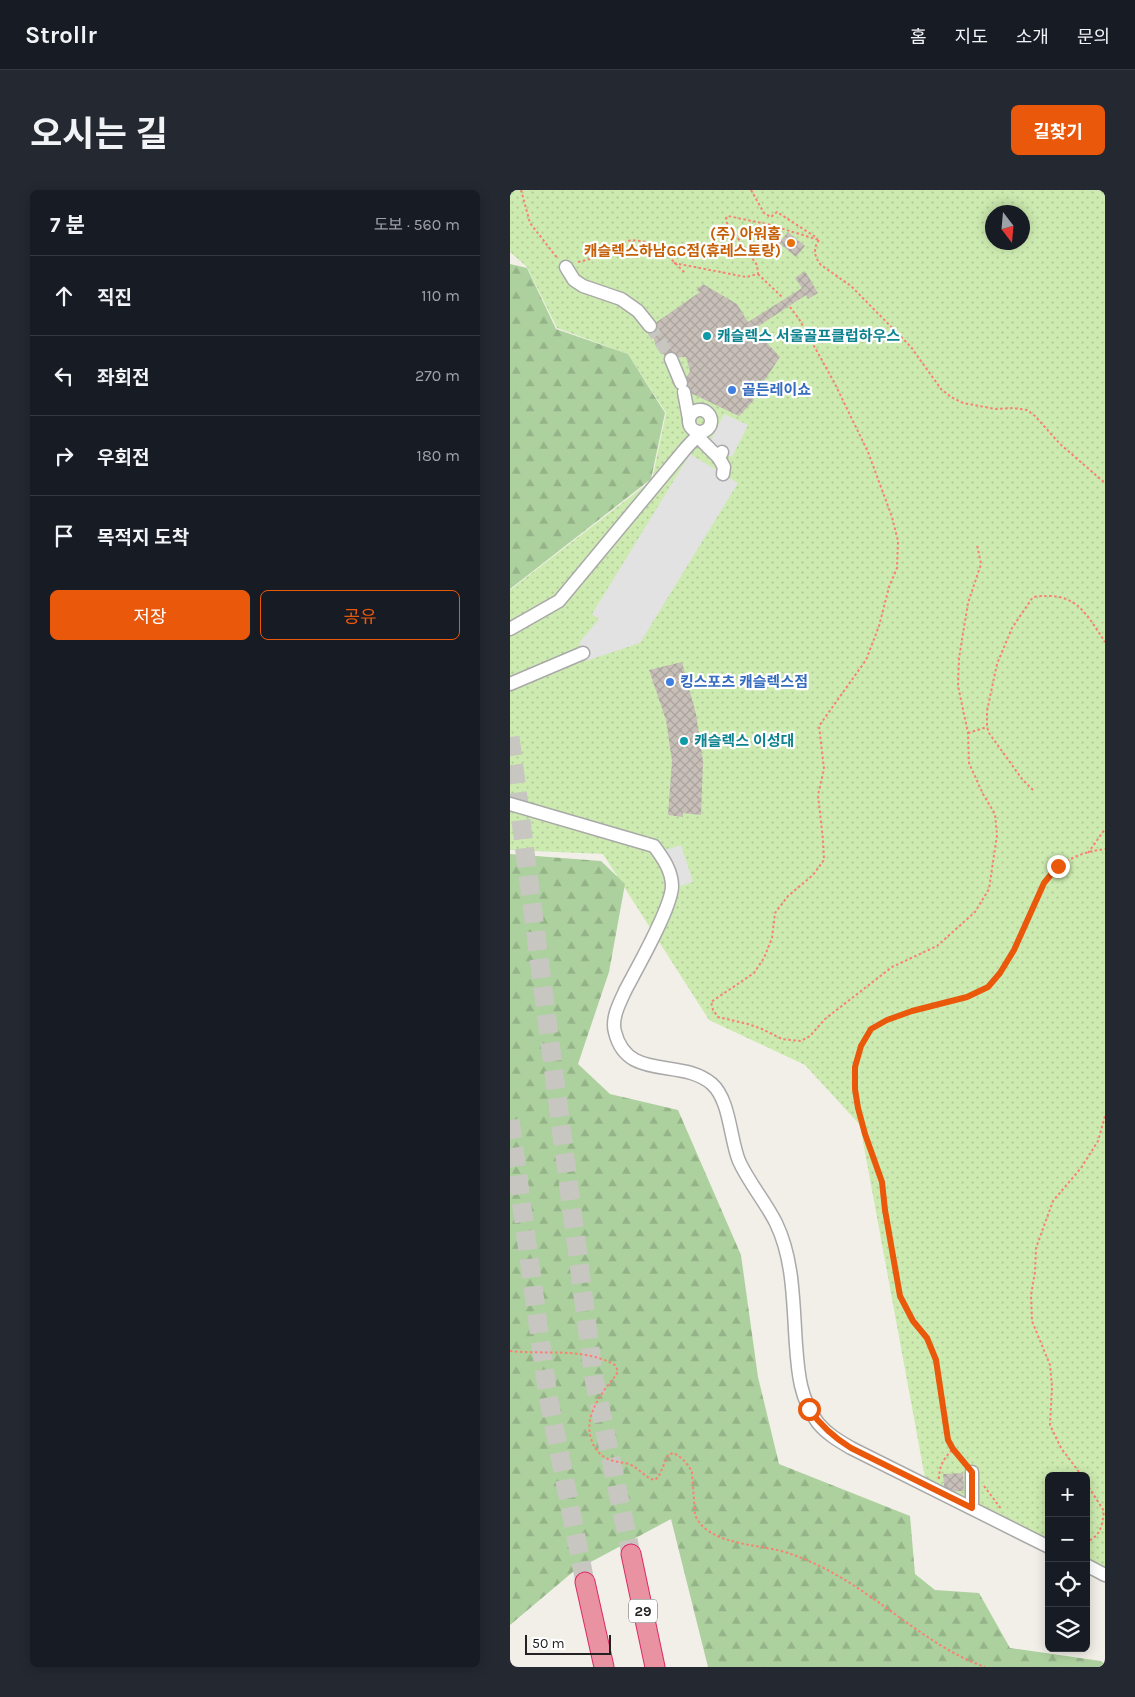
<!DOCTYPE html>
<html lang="ko">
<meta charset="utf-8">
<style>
:root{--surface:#171b24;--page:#242831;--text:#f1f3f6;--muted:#9ea1a6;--line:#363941;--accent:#ea580c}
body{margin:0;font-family:Karla,"Noto Sans KR",sans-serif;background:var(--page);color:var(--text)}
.controls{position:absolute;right:15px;bottom:15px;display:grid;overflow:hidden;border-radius:8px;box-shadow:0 2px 12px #0003}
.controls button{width:45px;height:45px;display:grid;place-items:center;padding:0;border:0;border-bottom:1px solid var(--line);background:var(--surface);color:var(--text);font:25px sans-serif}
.compass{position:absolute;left:475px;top:15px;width:45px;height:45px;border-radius:50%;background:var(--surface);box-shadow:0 2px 12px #0003;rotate:164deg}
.scale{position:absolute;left:15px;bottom:12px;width:86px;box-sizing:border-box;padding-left:5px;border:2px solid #222;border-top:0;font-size:14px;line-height:18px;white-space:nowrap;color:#222;-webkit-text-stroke:4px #fff;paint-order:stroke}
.stop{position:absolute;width:15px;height:15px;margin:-11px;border:4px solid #ea580c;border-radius:50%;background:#fff}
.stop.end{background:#ea580c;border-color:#fff;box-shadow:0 1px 5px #0008}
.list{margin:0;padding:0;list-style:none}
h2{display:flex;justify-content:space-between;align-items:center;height:65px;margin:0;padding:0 20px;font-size:21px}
h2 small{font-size:16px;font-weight:400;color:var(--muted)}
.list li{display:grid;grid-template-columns:32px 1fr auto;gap:15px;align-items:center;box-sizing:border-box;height:80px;padding:0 20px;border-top:1px solid var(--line)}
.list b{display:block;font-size:19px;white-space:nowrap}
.list em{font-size:16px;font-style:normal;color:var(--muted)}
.actions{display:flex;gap:10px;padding:15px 20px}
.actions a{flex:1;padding:11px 0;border:1px solid var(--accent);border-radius:8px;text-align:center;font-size:18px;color:var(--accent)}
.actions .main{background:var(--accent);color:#fff}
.icon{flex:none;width:28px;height:28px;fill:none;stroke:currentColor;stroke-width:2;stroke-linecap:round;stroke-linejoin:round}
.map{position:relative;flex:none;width:595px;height:1477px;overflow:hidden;border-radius:8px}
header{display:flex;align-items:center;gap:30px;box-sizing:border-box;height:70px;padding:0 25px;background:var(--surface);border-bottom:1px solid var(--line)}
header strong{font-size:24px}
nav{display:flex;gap:28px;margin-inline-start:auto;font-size:18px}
.intro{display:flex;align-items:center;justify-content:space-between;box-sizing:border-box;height:120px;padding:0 30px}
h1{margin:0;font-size:35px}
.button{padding:12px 22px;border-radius:8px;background:var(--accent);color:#fff;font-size:18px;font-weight:700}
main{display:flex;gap:30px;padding:0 30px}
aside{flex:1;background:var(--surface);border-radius:8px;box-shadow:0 2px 12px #0003}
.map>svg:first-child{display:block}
.grass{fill:url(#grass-dots);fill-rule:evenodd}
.forest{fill:url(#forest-firs)}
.parking{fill:#e2e2e2}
.building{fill:url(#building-cross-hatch)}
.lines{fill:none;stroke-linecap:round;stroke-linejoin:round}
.minor-tunnel{stroke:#c8c6c1;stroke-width:12;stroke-dasharray:12 6;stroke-linecap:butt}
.highway-tunnel{stroke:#c8c6c1;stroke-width:19;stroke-dasharray:19 9;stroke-linecap:butt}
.minor-casing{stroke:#a9a9a9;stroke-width:15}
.highway-casing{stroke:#dc2a67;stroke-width:21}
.path{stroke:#fa8072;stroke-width:2;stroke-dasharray:2.5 2.5;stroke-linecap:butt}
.minor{stroke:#fff;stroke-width:12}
.highway{stroke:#e892a2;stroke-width:19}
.route{stroke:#ea580c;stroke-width:6}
.food-dot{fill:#e8710a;stroke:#fff;stroke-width:2}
.culture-dot{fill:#0f9aa8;stroke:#fff;stroke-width:2}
.shop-dot{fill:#3f7fe0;stroke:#fff;stroke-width:2}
.labels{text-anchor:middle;stroke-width:4.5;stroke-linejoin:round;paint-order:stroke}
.shield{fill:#fff;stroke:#646464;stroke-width:1}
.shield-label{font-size:14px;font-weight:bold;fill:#222}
.food-label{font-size:15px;font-weight:bold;fill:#c56008;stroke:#fff;text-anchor:end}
.culture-label{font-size:15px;font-weight:bold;fill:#0d838f;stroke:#fff;text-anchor:start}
.shop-label{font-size:15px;font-weight:bold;fill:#366cbe;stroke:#fff;text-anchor:start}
</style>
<header>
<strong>Strollr</strong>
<nav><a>홈</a><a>지도</a><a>소개</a><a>문의</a></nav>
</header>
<div class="intro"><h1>오시는 길</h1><a class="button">길찾기</a></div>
<main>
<aside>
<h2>7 분<small>도보 · 560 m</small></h2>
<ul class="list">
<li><svg class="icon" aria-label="ahead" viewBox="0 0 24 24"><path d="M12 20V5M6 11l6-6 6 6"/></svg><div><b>직진</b></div><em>110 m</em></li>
<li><svg class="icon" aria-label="left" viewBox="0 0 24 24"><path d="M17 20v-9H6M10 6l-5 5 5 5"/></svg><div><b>좌회전</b></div><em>270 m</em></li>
<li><svg class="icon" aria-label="right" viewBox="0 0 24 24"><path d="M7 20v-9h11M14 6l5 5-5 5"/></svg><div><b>우회전</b></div><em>180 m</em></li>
<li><svg class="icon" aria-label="arrive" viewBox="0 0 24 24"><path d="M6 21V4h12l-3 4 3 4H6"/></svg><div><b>목적지 도착</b></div></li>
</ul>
<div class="actions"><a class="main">저장</a><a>공유</a></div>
</aside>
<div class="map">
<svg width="595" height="1477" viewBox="0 0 595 1477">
<defs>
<pattern id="grass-dots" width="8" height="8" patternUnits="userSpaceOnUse" patternTransform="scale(1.25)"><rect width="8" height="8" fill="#cdebb0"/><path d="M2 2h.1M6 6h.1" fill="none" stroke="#b0c997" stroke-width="1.8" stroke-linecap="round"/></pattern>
<pattern id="forest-firs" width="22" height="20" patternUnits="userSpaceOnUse" patternTransform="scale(1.25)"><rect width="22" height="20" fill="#add19e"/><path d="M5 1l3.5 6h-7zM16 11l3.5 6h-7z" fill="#95b388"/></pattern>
<pattern id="building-cross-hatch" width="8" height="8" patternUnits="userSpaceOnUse" patternTransform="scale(1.25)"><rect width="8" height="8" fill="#c7bfb8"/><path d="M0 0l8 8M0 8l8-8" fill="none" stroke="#aba49e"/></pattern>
</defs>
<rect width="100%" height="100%" fill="#f2efe9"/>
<path class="grass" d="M0 0H595V1381L576 1372V1286H539V1352L415 1288 350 935 295 875 199 830 93 664 0 660V400L142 290 156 223 118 164 47 138 17 77 0 62ZM482 22H512V52H482Z"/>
<g class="forest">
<polygon points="0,74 17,78 46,139 118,164 155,223 141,289 0,399"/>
<polygon points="0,664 91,671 115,694 99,782 68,874 100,904 168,920 231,1065 248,1187 269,1274 400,1326 405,1384 425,1400 469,1403 500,1458 591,1471 595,1474 595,1477 198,1477 161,1329 64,1381 0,1435"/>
</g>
<g class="parking">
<polygon points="214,224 238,235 222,267 198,256"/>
<polygon points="180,264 228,293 130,453 76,471 69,453 89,429 82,424"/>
<polygon points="171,655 183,692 167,697 155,660"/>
</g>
<g class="building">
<polygon points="278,42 295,56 286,67 269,53"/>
<polygon points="295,81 308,103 298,109 296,105 244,139 270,167 252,194 241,192 244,210 229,226 170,198 180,181 176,167 157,168 145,154 141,136 190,102 186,100 193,94 227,114 238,132 292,98 285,88"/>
<polygon points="172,472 186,524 193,571 191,625 173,623 173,627 158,625 162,571 156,530 139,480"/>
<polygon points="453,1283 454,1301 435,1302 433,1284"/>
</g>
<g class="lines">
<polyline class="minor-tunnel" points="140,136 161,169"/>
<g class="highway-tunnel">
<polyline points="0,547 84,1189 121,1364"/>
<polyline points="0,930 38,1206 75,1392"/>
</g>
<g class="minor-casing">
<g id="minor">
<polyline points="56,77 64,90 73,96 111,109 128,121 140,136"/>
<polyline points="161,169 171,193"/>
<polyline points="174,202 179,229"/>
<circle cx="190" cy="231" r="11"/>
<polyline points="187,246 209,268"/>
<polyline points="212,262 209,268 214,277 213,284"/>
<polyline points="0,439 49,411 176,258 191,242"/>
<polyline points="0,494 73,463"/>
<path d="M0 614 144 656C153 668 162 681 162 696 162 717 127 778 116 799 110 812 101 828 105 842 117 892 171 867 202 894 220 910 220 949 229 971 239 993 255 1011 266 1033 284 1070 283 1114 286 1155 288 1183 290 1209 308 1233 317 1244 329 1251 341 1258L539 1357"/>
<polyline points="462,1282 462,1318"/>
<polyline points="576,1375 595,1385"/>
</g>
</g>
<g class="highway-casing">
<g id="highway">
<polyline points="121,1364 145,1477"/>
<polyline points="75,1392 94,1477"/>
</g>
</g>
<g class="path">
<polyline points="11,0 20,33 48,69"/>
<polyline points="241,0 254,23 261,27 267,22 307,48"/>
<path d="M309 50C303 58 304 67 311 75L341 96 401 157 431 199 441 207 453 213 486 219 503 218 517 220 525 226 550 254 595 293"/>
<polyline points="68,72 88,67 105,56 121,50 138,52 154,62 175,83"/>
<polyline points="164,73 236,87 248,84 247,75 217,33 216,28 218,26 257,34 309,50"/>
<polyline points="248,84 273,108"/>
<polyline points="280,117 289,129 324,192 358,262 382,327 388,351 387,378 379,397 369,436 356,470 309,536 314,579 308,605 313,650 314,670 303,685 278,706 265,723 262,748 254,768 244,783 201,812 203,820 208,827 238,834 252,839 272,849 291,851 300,846 315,829 382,777 427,756 465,722 479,699 487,645 485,624 473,604 459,573 458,543 448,496 449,468 458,413 471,374 467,355"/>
<polyline points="458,543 477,537"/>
<path d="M523 600 512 589 479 543 477 537V521L487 474 502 438 523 407C565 401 574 420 595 452"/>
<polyline points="578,663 595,639"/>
<path d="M0 1161C35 1165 73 1157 105 1175L108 1181C105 1188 99 1193 95 1199 83 1217 74 1233 83 1254 86 1260 90 1265 96 1268 103 1272 111 1272 119 1274 129 1278 135 1288 145 1290L149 1286 158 1265 163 1263C172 1267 178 1274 182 1282L185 1325C199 1357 251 1353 281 1364 307 1373 332 1387 355 1403 394 1429 430 1461 475 1477"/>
<path d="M455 1273 443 1259 438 1250C434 1224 432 1197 426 1172 420 1146 398 1130 390 1106 386 1095 386 1081 384 1069 380 1044 376 1019 373 994 370 977 360 961 355 945 345 912 336 868 361 840 367 833 379 829 387 826 416 816 451 815 477 798 482 795 486 788 489 784 526 734 518 668 595 659"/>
<polyline points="572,1286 551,1258 540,1235 542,1197 540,1175 522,1131 521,1105 525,1082 526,1058 543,1011 571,978 588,951 595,926"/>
<path d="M429 1289C429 1276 434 1268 443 1259"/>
<path d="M576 1293 594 1321C592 1336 591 1346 576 1352"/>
<polyline points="474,1296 492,1320"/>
</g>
<use href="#minor" class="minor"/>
<use href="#highway" class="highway"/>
</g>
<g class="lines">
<path class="route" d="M299 1219C311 1236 323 1247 341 1258L462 1318V1282L443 1259 438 1250 426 1170 417 1148 403 1131 390 1106 375 1020 372 992 355 944 348 918 345 899V877L351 856 361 839 377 830 402 821 457 807 478 797 490 783 504 760 534 693 548 676"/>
</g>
<circle class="food-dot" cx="281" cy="53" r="5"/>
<g class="culture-dot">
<circle cx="197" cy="146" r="5"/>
<circle cx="174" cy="551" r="5"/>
</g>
<g class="shop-dot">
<circle cx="222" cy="200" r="5"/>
<circle cx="160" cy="492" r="5"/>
</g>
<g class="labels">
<rect class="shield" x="119" y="1409.5" width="28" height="23" rx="4"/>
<g class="shield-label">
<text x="133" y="1426">29</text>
</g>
<g class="food-label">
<text x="271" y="49">(주) 아워홈<tspan x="271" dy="17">캐슬렉스하남GC점(휴레스토랑)</tspan></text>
</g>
<g class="culture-label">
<text x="207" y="151">캐슬렉스 서울골프클럽하우스</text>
<text x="184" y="556">캐슬렉스 이성대</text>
</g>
<g class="shop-label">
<text x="232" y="205">골든레이쇼</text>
<text x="170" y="497">킹스포츠 캐슬렉스점</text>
</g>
</g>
</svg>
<div class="controls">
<button>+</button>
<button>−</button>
<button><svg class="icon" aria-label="locate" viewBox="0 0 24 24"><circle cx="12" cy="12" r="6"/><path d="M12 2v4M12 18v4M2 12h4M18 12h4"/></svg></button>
<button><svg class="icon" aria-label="layers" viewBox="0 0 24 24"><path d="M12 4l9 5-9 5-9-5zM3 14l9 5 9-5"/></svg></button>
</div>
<svg class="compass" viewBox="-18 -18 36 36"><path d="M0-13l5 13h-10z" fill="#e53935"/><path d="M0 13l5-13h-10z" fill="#9ea1a6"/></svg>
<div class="scale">50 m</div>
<div class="stop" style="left:299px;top:1219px"></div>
<div class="stop end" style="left:548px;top:676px"></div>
</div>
</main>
